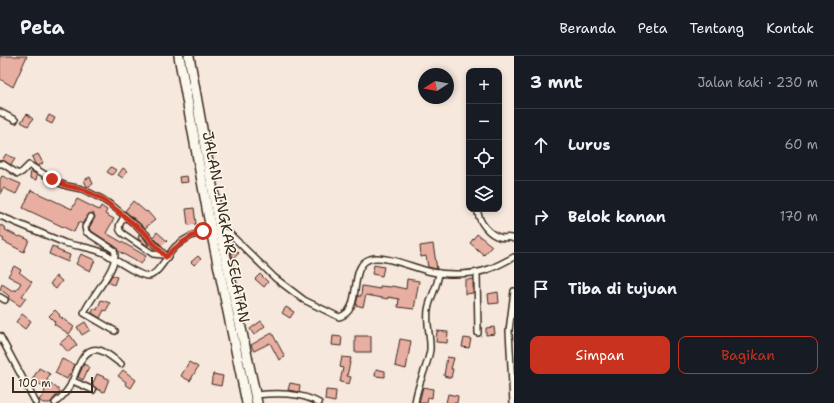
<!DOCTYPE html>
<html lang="id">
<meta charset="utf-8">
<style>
:root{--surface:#171b24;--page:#20242c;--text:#f1f3f6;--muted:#9ea1a6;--line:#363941;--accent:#c8321e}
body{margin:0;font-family:"Shantell Sans",sans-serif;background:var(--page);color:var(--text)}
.controls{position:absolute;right:12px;top:12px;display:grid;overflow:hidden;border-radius:8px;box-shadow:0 2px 6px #0003}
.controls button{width:36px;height:36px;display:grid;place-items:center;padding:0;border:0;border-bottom:1px solid var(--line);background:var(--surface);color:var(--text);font:20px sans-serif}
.compass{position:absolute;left:418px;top:12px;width:36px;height:36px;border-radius:50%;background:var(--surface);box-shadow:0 2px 6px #0003;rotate:259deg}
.scale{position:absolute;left:12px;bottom:10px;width:81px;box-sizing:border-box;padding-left:4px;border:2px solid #3b2a1e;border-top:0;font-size:11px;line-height:14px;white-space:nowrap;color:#3b2a1e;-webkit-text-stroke:3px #fbf7ec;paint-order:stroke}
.stop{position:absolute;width:12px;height:12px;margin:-9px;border:3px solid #c8321e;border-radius:50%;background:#fff}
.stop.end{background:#c8321e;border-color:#fff;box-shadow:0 1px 4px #0008}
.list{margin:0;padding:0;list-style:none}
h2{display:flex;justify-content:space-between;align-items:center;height:52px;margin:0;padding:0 16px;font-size:17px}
h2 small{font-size:13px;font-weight:400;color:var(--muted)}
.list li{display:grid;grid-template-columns:26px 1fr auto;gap:12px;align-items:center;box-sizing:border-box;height:72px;padding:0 16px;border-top:1px solid var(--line)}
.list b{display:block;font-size:15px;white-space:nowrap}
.list em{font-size:13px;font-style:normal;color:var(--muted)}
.actions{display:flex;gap:8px;padding:12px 16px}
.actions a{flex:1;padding:9px 0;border:1px solid var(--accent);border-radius:8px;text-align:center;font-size:14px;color:var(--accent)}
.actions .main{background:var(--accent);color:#fff}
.icon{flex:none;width:22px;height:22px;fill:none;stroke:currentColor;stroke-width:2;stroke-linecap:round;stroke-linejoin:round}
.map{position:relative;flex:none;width:514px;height:347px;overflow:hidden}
header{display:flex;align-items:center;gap:24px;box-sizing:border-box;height:56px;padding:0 20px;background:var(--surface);border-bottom:1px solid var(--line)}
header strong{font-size:19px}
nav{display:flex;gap:22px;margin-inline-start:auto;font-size:14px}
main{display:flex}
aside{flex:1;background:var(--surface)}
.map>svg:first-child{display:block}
.building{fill:#e8aea2;stroke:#3b2a1e}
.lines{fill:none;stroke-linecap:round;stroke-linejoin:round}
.street-casing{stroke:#3b2a1e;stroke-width:8}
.highway-casing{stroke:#3b2a1e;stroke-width:12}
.street{stroke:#fbf7ec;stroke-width:5}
.highway{stroke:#fbf7ec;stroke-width:9}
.route{stroke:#c8321e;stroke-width:5}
.labels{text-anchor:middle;stroke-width:3;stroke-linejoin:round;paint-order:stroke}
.street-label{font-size:15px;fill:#3b2a1e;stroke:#fbf7ec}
</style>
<header>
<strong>Peta</strong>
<nav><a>Beranda</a><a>Peta</a><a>Tentang</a><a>Kontak</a></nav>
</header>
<main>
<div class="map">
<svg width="514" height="347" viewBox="0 0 514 347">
<rect width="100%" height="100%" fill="#f7e8dd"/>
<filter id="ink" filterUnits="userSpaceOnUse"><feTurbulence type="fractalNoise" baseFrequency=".025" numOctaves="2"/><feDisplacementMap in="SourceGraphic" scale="8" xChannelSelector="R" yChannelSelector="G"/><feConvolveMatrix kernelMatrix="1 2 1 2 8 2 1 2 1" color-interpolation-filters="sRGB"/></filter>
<g filter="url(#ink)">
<g class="building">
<polygon points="0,0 27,0 13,31 0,23"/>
<polygon points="27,58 33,63 28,70 21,66"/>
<polygon points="49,59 55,62 52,68 46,65"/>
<polygon points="6,98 15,103 11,109 2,104"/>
<polygon points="38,98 43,107 38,110 35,108 32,101"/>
<polygon points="111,111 116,114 112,119 107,116"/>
<polygon points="123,112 127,115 123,122 118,119"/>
<polygon points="31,115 37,119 36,124 30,122"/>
<polygon points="2,120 21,128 16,138 3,132 0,138 0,123"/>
<polygon points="187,120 188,126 180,127 179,121"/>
<polygon points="90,121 93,128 87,131 84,124"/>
<polygon points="31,134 72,153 77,143 99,154 101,150 107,154 105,158 114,163 106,177 146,200 141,208 118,195 116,191 90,174 89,172 95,161 93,157 88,159 82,168 79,166 74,176 23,152"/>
<polygon points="133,145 146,156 147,155 155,164 145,172 125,155"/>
<polygon points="194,152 196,168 188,169 186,153"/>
<polygon points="1,169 6,172 5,174 19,181 20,180 29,184 24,196 3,185 4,183 0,181 0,172"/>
<polygon points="157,176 167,185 162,190 153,181"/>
<polygon points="139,178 143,181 148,188 148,190 138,183"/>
<polygon points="477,178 492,190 484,199 470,187"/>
<polygon points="433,188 437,213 436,213 428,211 426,200 421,201 420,190"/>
<polygon points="231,189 239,197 233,203 230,191"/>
<polygon points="52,190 57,192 57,194 70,199 68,206 49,198"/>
<polygon points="81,198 95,204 90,215 76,208"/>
<polygon points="198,200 201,203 194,209 191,206"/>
<polygon points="374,209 384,211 382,220 372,218"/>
<polygon points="14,210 21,214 19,216 32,226 22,240 26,242 20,250 8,242 9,240 0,233 2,228 13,235 14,233 16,235 21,227 8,220"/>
<polygon points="260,218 268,226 264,231 255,223"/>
<polygon points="112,219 117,221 114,229 108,226"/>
<polygon points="56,220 62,225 56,233 50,228"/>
<polygon points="407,223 419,225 414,253 398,251 399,243 388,241 388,243 366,239 363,251 356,249 358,240 361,240 362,230 380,233 380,230 391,231 392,230 406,233"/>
<polygon points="473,223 473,237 465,238 465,224"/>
<polygon points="498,236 499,247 489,248 488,238"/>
<polygon points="101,244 110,247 106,255 104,254 100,262 92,257 94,252 97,254"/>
<polygon points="286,251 294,256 290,262 282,257"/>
<polygon points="55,254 60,259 59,260 74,271 69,278 54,268 55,266 49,260"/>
<polygon points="22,258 31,265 25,273 16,266"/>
<polygon points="261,265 265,270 254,279 250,273"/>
<polygon points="85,266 90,274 82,279 77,271"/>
<polygon points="494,271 495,278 486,279 486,272"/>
<polygon points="437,275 448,276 447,287 436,286"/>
<polygon points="272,277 285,301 279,304 270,287 254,295 251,289"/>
<polygon points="70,279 77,289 68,296 60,287"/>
<polygon points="333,280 342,281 341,290 332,289"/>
<rect x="355" y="280" width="16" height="16"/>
<polygon points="464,282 471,283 469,292 462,291"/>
<polygon points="400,283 411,285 406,313 395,310"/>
<polygon points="342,301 351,302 347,320 351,321 349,328 340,326 343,312 340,311"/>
<polygon points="447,301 454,302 451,313 453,313 451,322 444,320"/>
<polygon points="62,303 75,309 71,318 70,317 67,323 55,317"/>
<polygon points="189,306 198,311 190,325 181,320"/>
<polygon points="84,308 89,311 83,324 78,321"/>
<polygon points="39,312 50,318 47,324 60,335 50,347 43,347 39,344 45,337 44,335 47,332 32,324"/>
<polygon points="376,313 385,315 385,321 375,320"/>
<polygon points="123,314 136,324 131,332 125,328 126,326 118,320"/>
<polygon points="97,318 109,323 104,336 97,333 92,329"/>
<polygon points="213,318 223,320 221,330 211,328"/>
<polygon points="290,327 300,329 299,336 288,334"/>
<polygon points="423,331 433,333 432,342 428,341 427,347 419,347"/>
<polygon points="326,334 336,335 335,346 325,344"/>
<polygon points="448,338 458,340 457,347 446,347"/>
</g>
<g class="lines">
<g class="street-casing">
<g id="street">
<polyline points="0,56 15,64"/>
<polyline points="0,108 3,108 18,118 22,116 29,109 59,127 67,130 82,133 102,143 114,151 146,178 152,186 167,201"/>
<path d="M478 157C480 167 489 178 499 181 504 183 509 180 514 183"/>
<path d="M0 160 65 187C79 191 93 191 106 198 115 203 140 221 149 220 158 219 168 198 175 191 185 182 198 176 211 174"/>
<path d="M125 160C121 166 116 171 122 177L153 198 163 199"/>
<path d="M91 161 85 171 86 176 114 194C121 210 89 242 84 257L115 275"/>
<path d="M220 175 230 178 275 222 304 244 339 261C364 255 347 210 370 203 384 198 416 213 432 216 447 219 475 219 489 213 498 210 506 205 514 201"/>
<polyline points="477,216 478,277"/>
<polyline points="0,241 5,244"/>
<polyline points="0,280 36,347"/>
<polyline points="73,325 93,334"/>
<path d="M255 339C276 337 301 336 319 347"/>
<path d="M55 347C61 342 66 337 70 330 76 319 81 290 99 294 107 296 115 304 121 308"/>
<path d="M415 347C417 328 427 313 430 294 431 281 426 268 428 254 430 241 438 230 439 217"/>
<polyline points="513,347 509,275 514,235"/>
</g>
</g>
<g class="highway-casing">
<g id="highway">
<polyline points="179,0 211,174 247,347"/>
<polyline points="189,0 220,174 257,347"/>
</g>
</g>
<use href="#street" class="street"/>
<use href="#highway" class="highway"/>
</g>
</g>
<g class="lines" filter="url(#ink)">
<path class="route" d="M52 123 67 130 82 133 102 143 114 152 146 178 152 186 166 201C177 189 188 181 203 175"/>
</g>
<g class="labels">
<g class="street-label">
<text transform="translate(226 171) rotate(79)" y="5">JALAN LINGKAR SELATAN</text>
</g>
</g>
</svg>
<div class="controls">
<button>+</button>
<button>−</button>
<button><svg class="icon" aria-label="locate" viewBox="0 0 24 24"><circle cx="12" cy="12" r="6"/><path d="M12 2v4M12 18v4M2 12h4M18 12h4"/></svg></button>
<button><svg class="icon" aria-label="layers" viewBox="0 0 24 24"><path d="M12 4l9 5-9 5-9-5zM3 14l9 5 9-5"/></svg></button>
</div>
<svg class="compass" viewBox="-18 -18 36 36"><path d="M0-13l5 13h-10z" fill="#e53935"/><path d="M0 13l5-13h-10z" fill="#9ea1a6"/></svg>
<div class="scale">100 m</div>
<div class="stop" style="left:203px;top:175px"></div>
<div class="stop end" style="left:52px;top:123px"></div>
</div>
<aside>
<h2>3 mnt<small>Jalan kaki · 230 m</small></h2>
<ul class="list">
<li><svg class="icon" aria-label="ahead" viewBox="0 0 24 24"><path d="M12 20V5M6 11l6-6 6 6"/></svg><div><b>Lurus</b></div><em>60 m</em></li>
<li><svg class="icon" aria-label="right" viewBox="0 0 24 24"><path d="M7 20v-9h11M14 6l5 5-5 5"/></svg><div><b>Belok kanan</b></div><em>170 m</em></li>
<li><svg class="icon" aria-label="arrive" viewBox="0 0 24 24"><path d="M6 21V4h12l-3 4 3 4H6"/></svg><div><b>Tiba di tujuan</b></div></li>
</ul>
<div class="actions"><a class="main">Simpan</a><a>Bagikan</a></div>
</aside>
</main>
